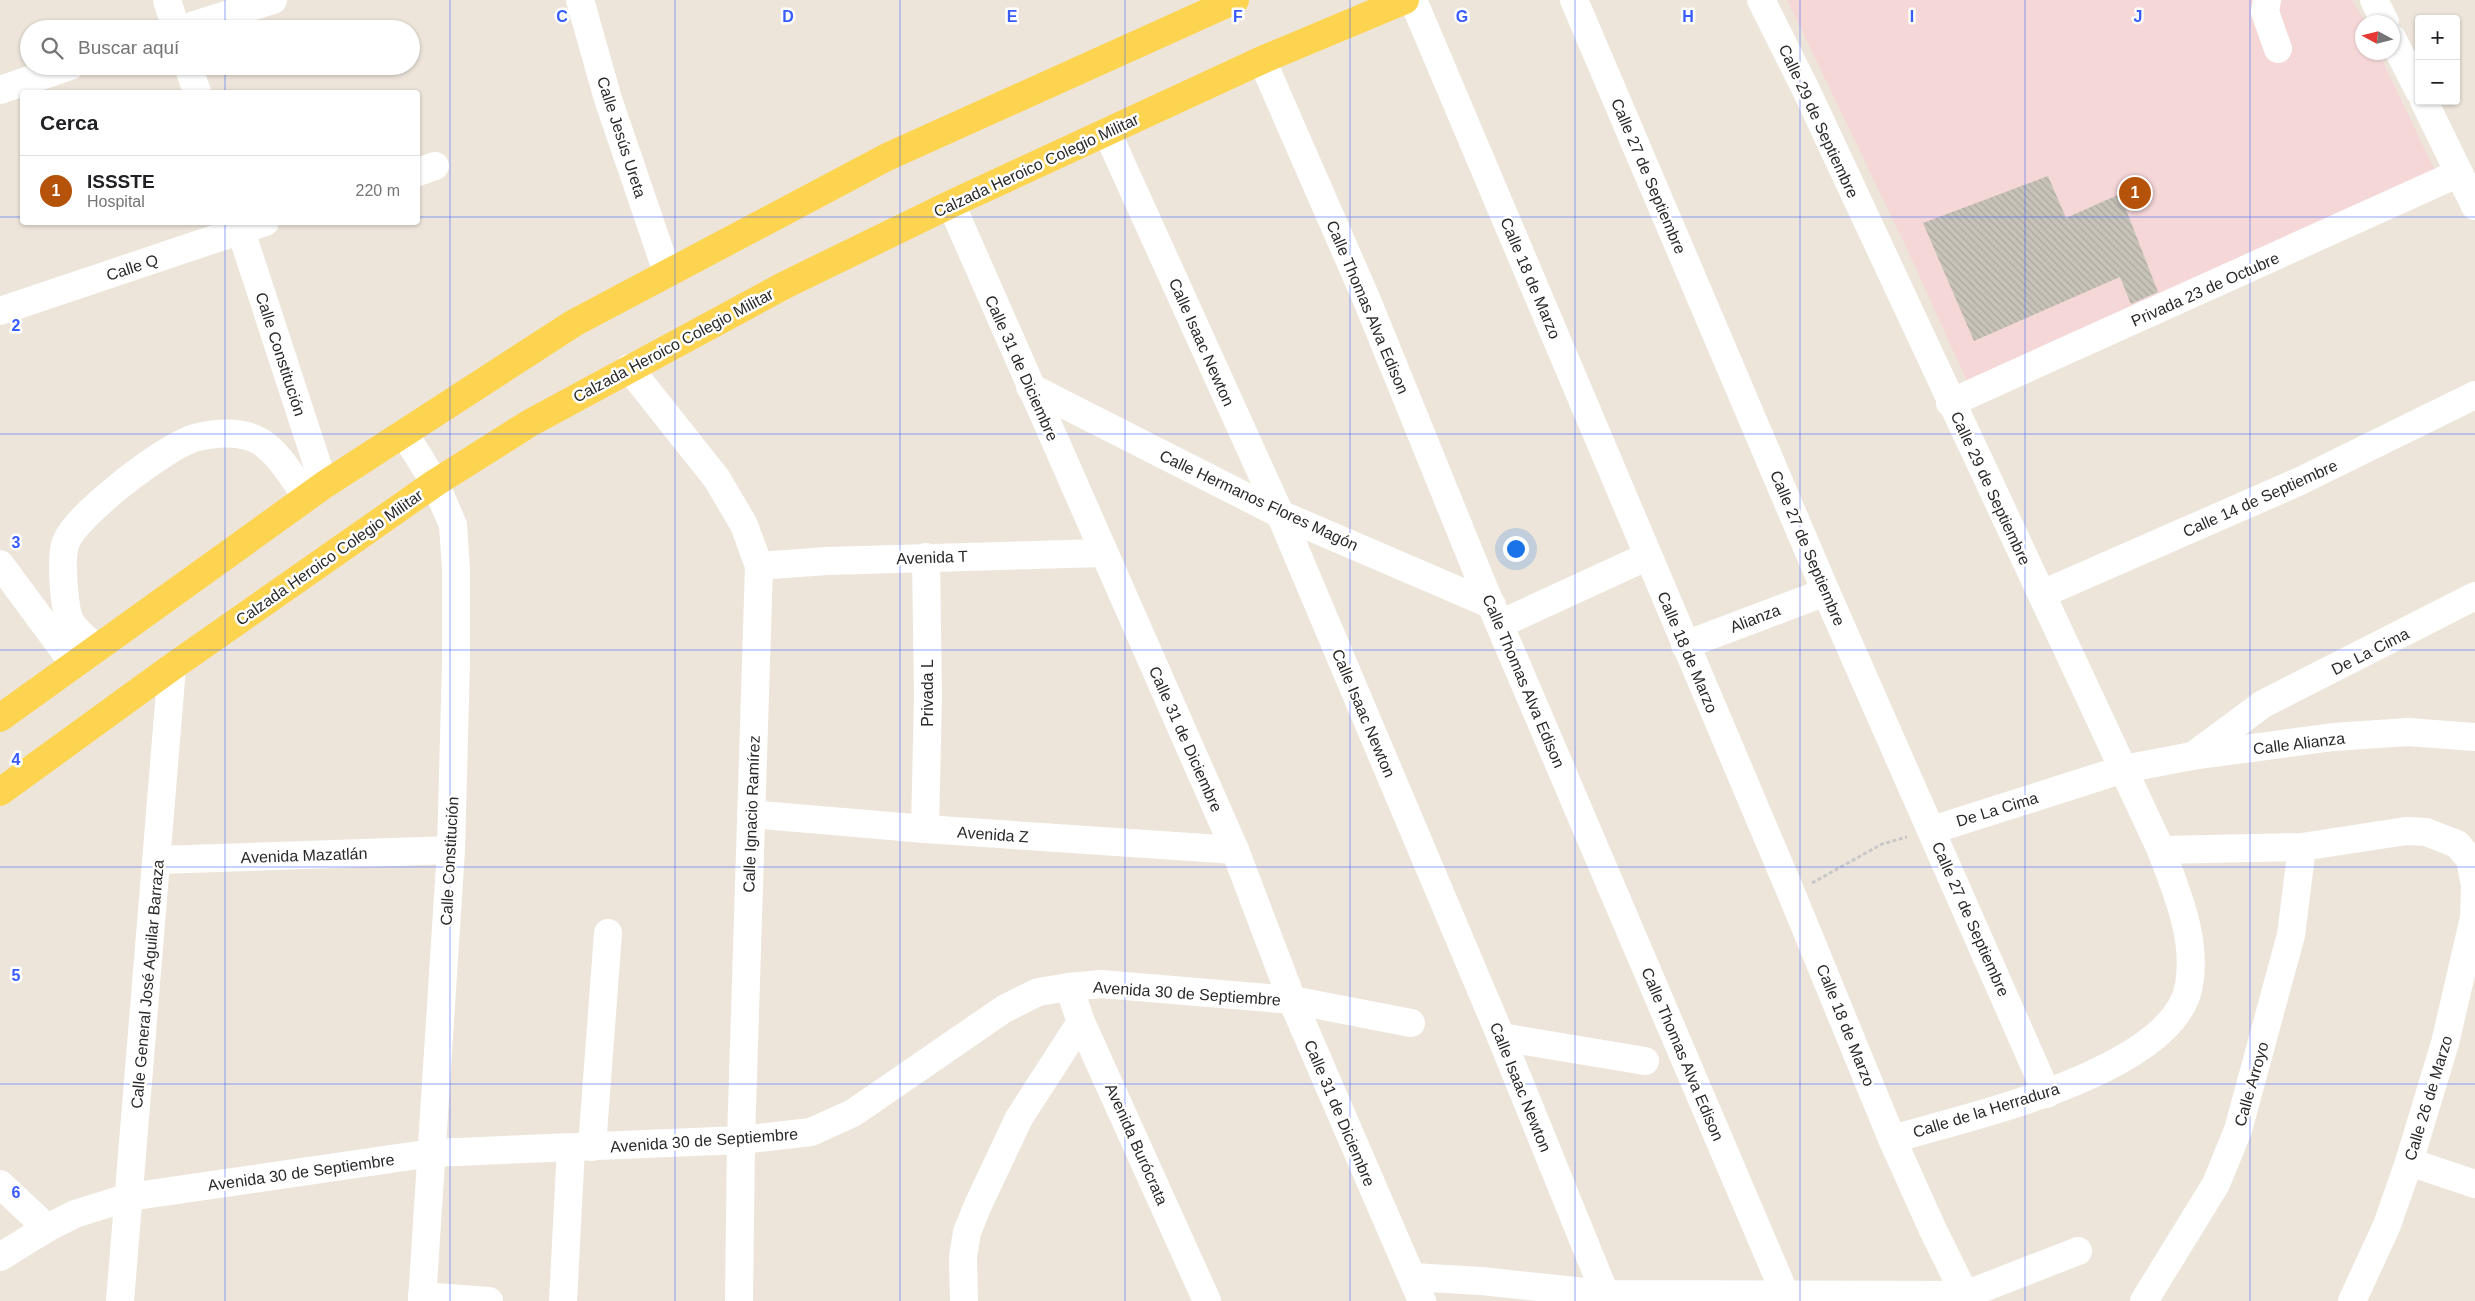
<!DOCTYPE html>
<html lang="es">
<meta charset="utf-8">
<style>
:root{--surface:#fff;--page:#f6f6f6;--text:#202124;--muted:#757577;--line:#e0e0e0;--accent:#b45309}
body{margin:0;font-family:Helvetica,sans-serif;background:var(--page);color:var(--text)}
.controls{position:absolute;right:15px;top:15px;display:grid;overflow:hidden;border-radius:5px;box-shadow:0 1px 4px #0004}
.controls button{width:45px;height:45px;display:grid;place-items:center;padding:0;border:0;border-bottom:1px solid var(--line);background:var(--surface);color:var(--text);font:25px sans-serif}
.compass{position:absolute;left:2355px;top:15px;width:45px;height:45px;border-radius:50%;background:var(--surface);box-shadow:0 1px 4px #0004;rotate:277deg}
.you{position:absolute;left:1515px;top:548px;width:18px;height:18px;margin:-12px;border:4px solid #fff;border-radius:50%;background:#1a73e8;box-shadow:0 0 0 8px #1a73e833}
.badge{display:grid;place-items:center;width:32px;height:32px;border-radius:50%;background:var(--accent);color:#fff;font-size:16px;font-weight:700}
.pin{position:absolute;translate:-50% -50%;border:2px solid #fff;box-shadow:0 1px 5px #0006}
.list{margin:0;padding:0;list-style:none}
h2{display:flex;justify-content:space-between;align-items:center;height:65px;margin:0;padding:0 20px;font-size:21px}
h2 small{font-size:16px;font-weight:400;color:var(--muted)}
.list li{display:grid;grid-template-columns:32px 1fr auto;gap:15px;align-items:center;box-sizing:border-box;height:70px;padding:0 20px;border-top:1px solid var(--line)}
.list b{display:block;font-size:19px;white-space:nowrap}
.list p{margin:0;font-size:16px;white-space:nowrap;color:var(--muted)}
.list em{font-size:16px;font-style:normal;color:var(--muted)}
.icon{flex:none;width:28px;height:28px;fill:none;stroke:currentColor;stroke-width:2;stroke-linecap:round;stroke-linejoin:round}
.map{position:relative;flex:none;width:2475px;height:1301px;overflow:hidden}
.search{position:absolute;background:var(--surface);box-shadow:0 1px 4px #0004;left:20px;top:20px;width:400px;height:55px;display:flex;align-items:center;gap:12px;box-sizing:border-box;padding:0 18px;border-radius:28px;color:var(--muted);font-size:19px}
.panel{position:absolute;background:var(--surface);box-shadow:0 1px 4px #0004;left:20px;top:90px;width:400px;height:135px;border-radius:5px}
.map>svg:first-child{display:block}
.medical{fill:#f5d7d8}
.building{fill:url(#building-back-hatch)}
.lines{fill:none;stroke-linecap:round;stroke-linejoin:round}
.path{stroke:#c8c8c8;stroke-width:3;stroke-dasharray:4 2.5;stroke-linecap:butt}
.minor{stroke:#fff;stroke-width:28}
.major{stroke:#fdd450;stroke-width:28}
.grid{fill:none;stroke:#365bff;stroke-width:1;stroke-opacity:0.55}
.labels{text-anchor:middle;stroke-width:5;stroke-linejoin:round;paint-order:stroke}
.street-label{font-size:16px;fill:#2a2a2a;stroke:#fff}
.grid-label{font-size:16px;text-anchor:middle;font-weight:bold;fill:#365bff;stroke:#fff;stroke-width:5;stroke-linejoin:round;paint-order:stroke}
</style>
<div class="map">
<svg width="2475" height="1301" viewBox="0 0 2475 1301">
<defs>
<pattern id="building-back-hatch" width="6" height="6" patternUnits="userSpaceOnUse" patternTransform="scale(1.25)"><rect width="6" height="6" fill="#c8c3b9"/><path d="M-1 5l2 2M0 0l6 6M5-1l2 2" fill="none" stroke="#aca89f"/></pattern>
</defs>
<rect width="100%" height="100%" fill="#ede5da"/>
<polygon class="medical" points="1787,0 2352,0 2365,22 2362,22 2362,52 2379,53 2436,173 1969,386 1908,251"/>
<polygon class="building" points="2048,176 2066,218 2120,194 2158,292 2131,304 2120,277 1974,341 1923,223"/>
<g class="lines">
<polyline class="path" points="1812,883 1882,844 1907,837"/>
<g class="minor">
<polyline points="167,0 176,29"/>
<polyline points="580,0 608,99 667,272"/>
<polyline points="1413,0 1792,895 1892,1139 1933,1230 1968,1301"/>
<polyline points="1574,0 1826,592 2047,1094"/>
<path d="M1761 0 1807 92 2161 850C2177 893 2197 938 2189 985 2175 1072 1965 1118 1892 1139"/>
<polyline points="2267,0 2265,12 2278,49"/>
<polyline points="2374,0 2385,22"/>
<polyline points="182,29 273,0"/>
<polyline points="2392,38 2419,91"/>
<polyline points="1262,60 1366,298 1483,586 1788,1301"/>
<polyline points="188,66 197,92"/>
<polyline points="0,90 70,66"/>
<polyline points="2424,101 2475,206"/>
<polyline points="1107,132 1280,514 1501,1037 1608,1301"/>
<polyline points="418,172 435,166"/>
<polyline points="951,204 1235,850 1292,1000 1422,1301"/>
<polyline points="238,222 324,485"/>
<polyline points="0,311 265,222"/>
<polyline points="629,368 717,479 744,525 759,566 741,1140 739,1301"/>
<polyline points="1030,387 1280,514 1492,605"/>
<polyline points="1950,403 2459,173"/>
<polyline points="404,433 435,483 453,525 456,569 456,663 451,850 422,1301"/>
<polyline points="0,564 74,664"/>
<polyline points="759,566 827,561 1104,553"/>
<polyline points="2042,594 2298,482 2475,395"/>
<polyline points="1500,624 1648,556"/>
<polyline points="1685,645 1826,592"/>
<path d="M96 648C88 640 75 631 70 621 64 607 60 556 66 542 77 514 165 447 194 438 214 433 242 430 261 442 280 454 293 479 307 497"/>
<polyline points="2194,755 2263,704 2475,596"/>
<polyline points="751,814 925,829 1235,850"/>
<polyline points="925,829 928,697 926,557"/>
<polyline points="1932,830 2124,769 2192,756 2333,737 2408,732 2475,737"/>
<polyline points="2161,850 2302,847 2406,831 2426,832 2457,844 2470,859 2475,886"/>
<polyline points="158,860 451,850"/>
<polyline points="1069,987 1081,1022 1207,1301"/>
<polyline points="1501,1037 1645,1061"/>
<polyline points="592,1147 608,933"/>
<polyline points="2409,1162 2475,1184"/>
<polyline points="0,1184 47,1228"/>
<polyline points="0,1257 47,1228 75,1214 129,1197 432,1153 741,1140 811,1132 853,1113 1004,1009 1038,992 1069,987 1101,984 1292,1000 1411,1023"/>
<polyline points="1412,1277 1481,1281 1605,1294 1965,1295 2078,1251"/>
<polyline points="422,1296 489,1301"/>
<polyline points="120,1301 172,667"/>
<polyline points="563,1301 571,1148"/>
<polyline points="964,1301 963,1257 967,1232 978,1205 1019,1118 1081,1022"/>
<polyline points="2144,1301 2216,1184 2238,1130 2291,935 2302,847"/>
<polyline points="2352,1301 2387,1225 2409,1162 2445,1043 2474,918 2475,887"/>
</g>
<g class="major">
<polyline points="0,718 324,485 574,323 887,157 1235,0"/>
<polyline points="0,792 172,667 435,483 530,423 785,285 951,204 1262,60 1405,0"/>
</g>
</g>
<path class="grid" d="M225 0V29M450 0V1301M675 0V1301M900 0V1301M1125 0V1301M1350 0V1301M1575 0V1301M1800 0V1301M2025 0V1301M2250 0V1301M225 66V92M0 217H22M418 217H2475M225 222V1301M0 434H2475M0 650H2475M0 867H2475M0 1084H2475"/>
<g class="labels">
<g class="street-label">
<text transform="translate(1819 121) rotate(65)" y="6">Calle 29 de Septiembre</text>
<text transform="translate(622 137) rotate(72)" y="6">Calle Jesús Ureta</text>
<text transform="translate(1036 165) rotate(-25)" y="6">Calzada Heroico Colegio Militar</text>
<text transform="translate(1649 176) rotate(67)" y="6">Calle 27 de Septiembre</text>
<text transform="translate(132 267) rotate(-18)" y="6">Calle Q</text>
<text transform="translate(1531 278) rotate(67)" y="6">Calle 18 de Marzo</text>
<text transform="translate(2205 289) rotate(-24)" y="6">Privada 23 de Octubre</text>
<text transform="translate(1368 307) rotate(67)" y="6">Calle Thomas Alva Edison</text>
<text transform="translate(1202 342) rotate(66)" y="6">Calle Isaac Newton</text>
<text transform="translate(673 345) rotate(-28)" y="6">Calzada Heroico Colegio Militar</text>
<text transform="translate(281 354) rotate(72)" y="6">Calle Constitución</text>
<text transform="translate(1022 368) rotate(66)" y="6">Calle 31 de Diciembre</text>
<text transform="translate(1991 488) rotate(65)" y="6">Calle 29 de Septiembre</text>
<text transform="translate(2260 498) rotate(-24)" y="6">Calle 14 de Septiembre</text>
<text transform="translate(1259 500) rotate(25)" y="6">Calle Hermanos Flores Magón</text>
<text transform="translate(1808 548) rotate(67)" y="6">Calle 27 de Septiembre</text>
<text transform="translate(329 557) rotate(-35)" y="6">Calzada Heroico Colegio Militar</text>
<text transform="translate(932 557) rotate(-2)" y="6">Avenida T</text>
<text transform="translate(1755 618) rotate(-21)" y="6">Alianza</text>
<text transform="translate(2370 651) rotate(-27)" y="6">De La Cima</text>
<text transform="translate(1688 652) rotate(67)" y="6">Calle 18 de Marzo</text>
<text transform="translate(1524 681) rotate(67)" y="6">Calle Thomas Alva Edison</text>
<text transform="translate(927 693) rotate(-90)" y="6">Privada L</text>
<text transform="translate(1364 713) rotate(67)" y="6">Calle Isaac Newton</text>
<text transform="translate(1186 739) rotate(66)" y="6">Calle 31 de Diciembre</text>
<text transform="translate(2299 743) rotate(-7)" y="6">Calle Alianza</text>
<text transform="translate(1997 809) rotate(-17)" y="6">De La Cima</text>
<text transform="translate(751 814) rotate(-88)" y="6">Calle Ignacio Ramírez</text>
<text transform="translate(993 834) rotate(4)" y="6">Avenida Z</text>
<text transform="translate(304 855) rotate(-2)" y="6">Avenida Mazatlán</text>
<text transform="translate(449 861) rotate(-87)" y="6">Calle Constitución</text>
<text transform="translate(1971 919) rotate(66)" y="6">Calle 27 de Septiembre</text>
<text transform="translate(147 984) rotate(-85)" y="6">Calle General José Aguilar Barraza</text>
<text transform="translate(1187 993) rotate(4)" y="6">Avenida 30 de Septiembre</text>
<text transform="translate(1846 1025) rotate(68)" y="6">Calle 18 de Marzo</text>
<text transform="translate(1683 1054) rotate(67)" y="6">Calle Thomas Alva Edison</text>
<text transform="translate(2251 1084) rotate(-74)" y="6">Calle Arroyo</text>
<text transform="translate(1521 1087) rotate(68)" y="6">Calle Isaac Newton</text>
<text transform="translate(2428 1098) rotate(-73)" y="6">Calle 26 de Marzo</text>
<text transform="translate(1986 1110) rotate(-17)" y="6">Calle de la Herradura</text>
<text transform="translate(1340 1113) rotate(67)" y="6">Calle 31 de Diciembre</text>
<text transform="translate(704 1140) rotate(-4)" y="6">Avenida 30 de Septiembre</text>
<text transform="translate(1137 1144) rotate(66)" y="6">Avenida Burócrata</text>
<text transform="translate(301 1172) rotate(-8)" y="6">Avenida 30 de Septiembre</text>
</g>
</g>
<g class="grid-label">
<text x="562" y="22">C</text>
<text x="788" y="22">D</text>
<text x="1012" y="22">E</text>
<text x="1238" y="22">F</text>
<text x="1462" y="22">G</text>
<text x="1688" y="22">H</text>
<text x="1912" y="22">I</text>
<text x="2138" y="22">J</text>
<text x="16" y="331">2</text>
<text x="16" y="548">3</text>
<text x="16" y="765">4</text>
<text x="16" y="981">5</text>
<text x="16" y="1198">6</text>
</g>
</svg>
<div class="controls">
<button>+</button>
<button>−</button>
</div>
<svg class="compass" viewBox="-18 -18 36 36"><path d="M0-13l5 13h-10z" fill="#e53935"/><path d="M0 13l5-13h-10z" fill="#757577"/></svg>
<div class="you"></div>
<div class="pin badge" style="left:2135px;top:193px">1</div>
<div class="search"><svg class="icon" aria-label="search" viewBox="0 0 24 24"><circle cx="10" cy="10" r="6"/><path d="M15 15l6 6"/></svg>Buscar aquí</div>
<section class="panel">
<h2>Cerca<small></small></h2>
<ul class="list">
<li><span class="badge">1</span><div><b>ISSSTE</b><p>Hospital</p></div><em>220 m</em></li>
</ul>
</section>
</div>
